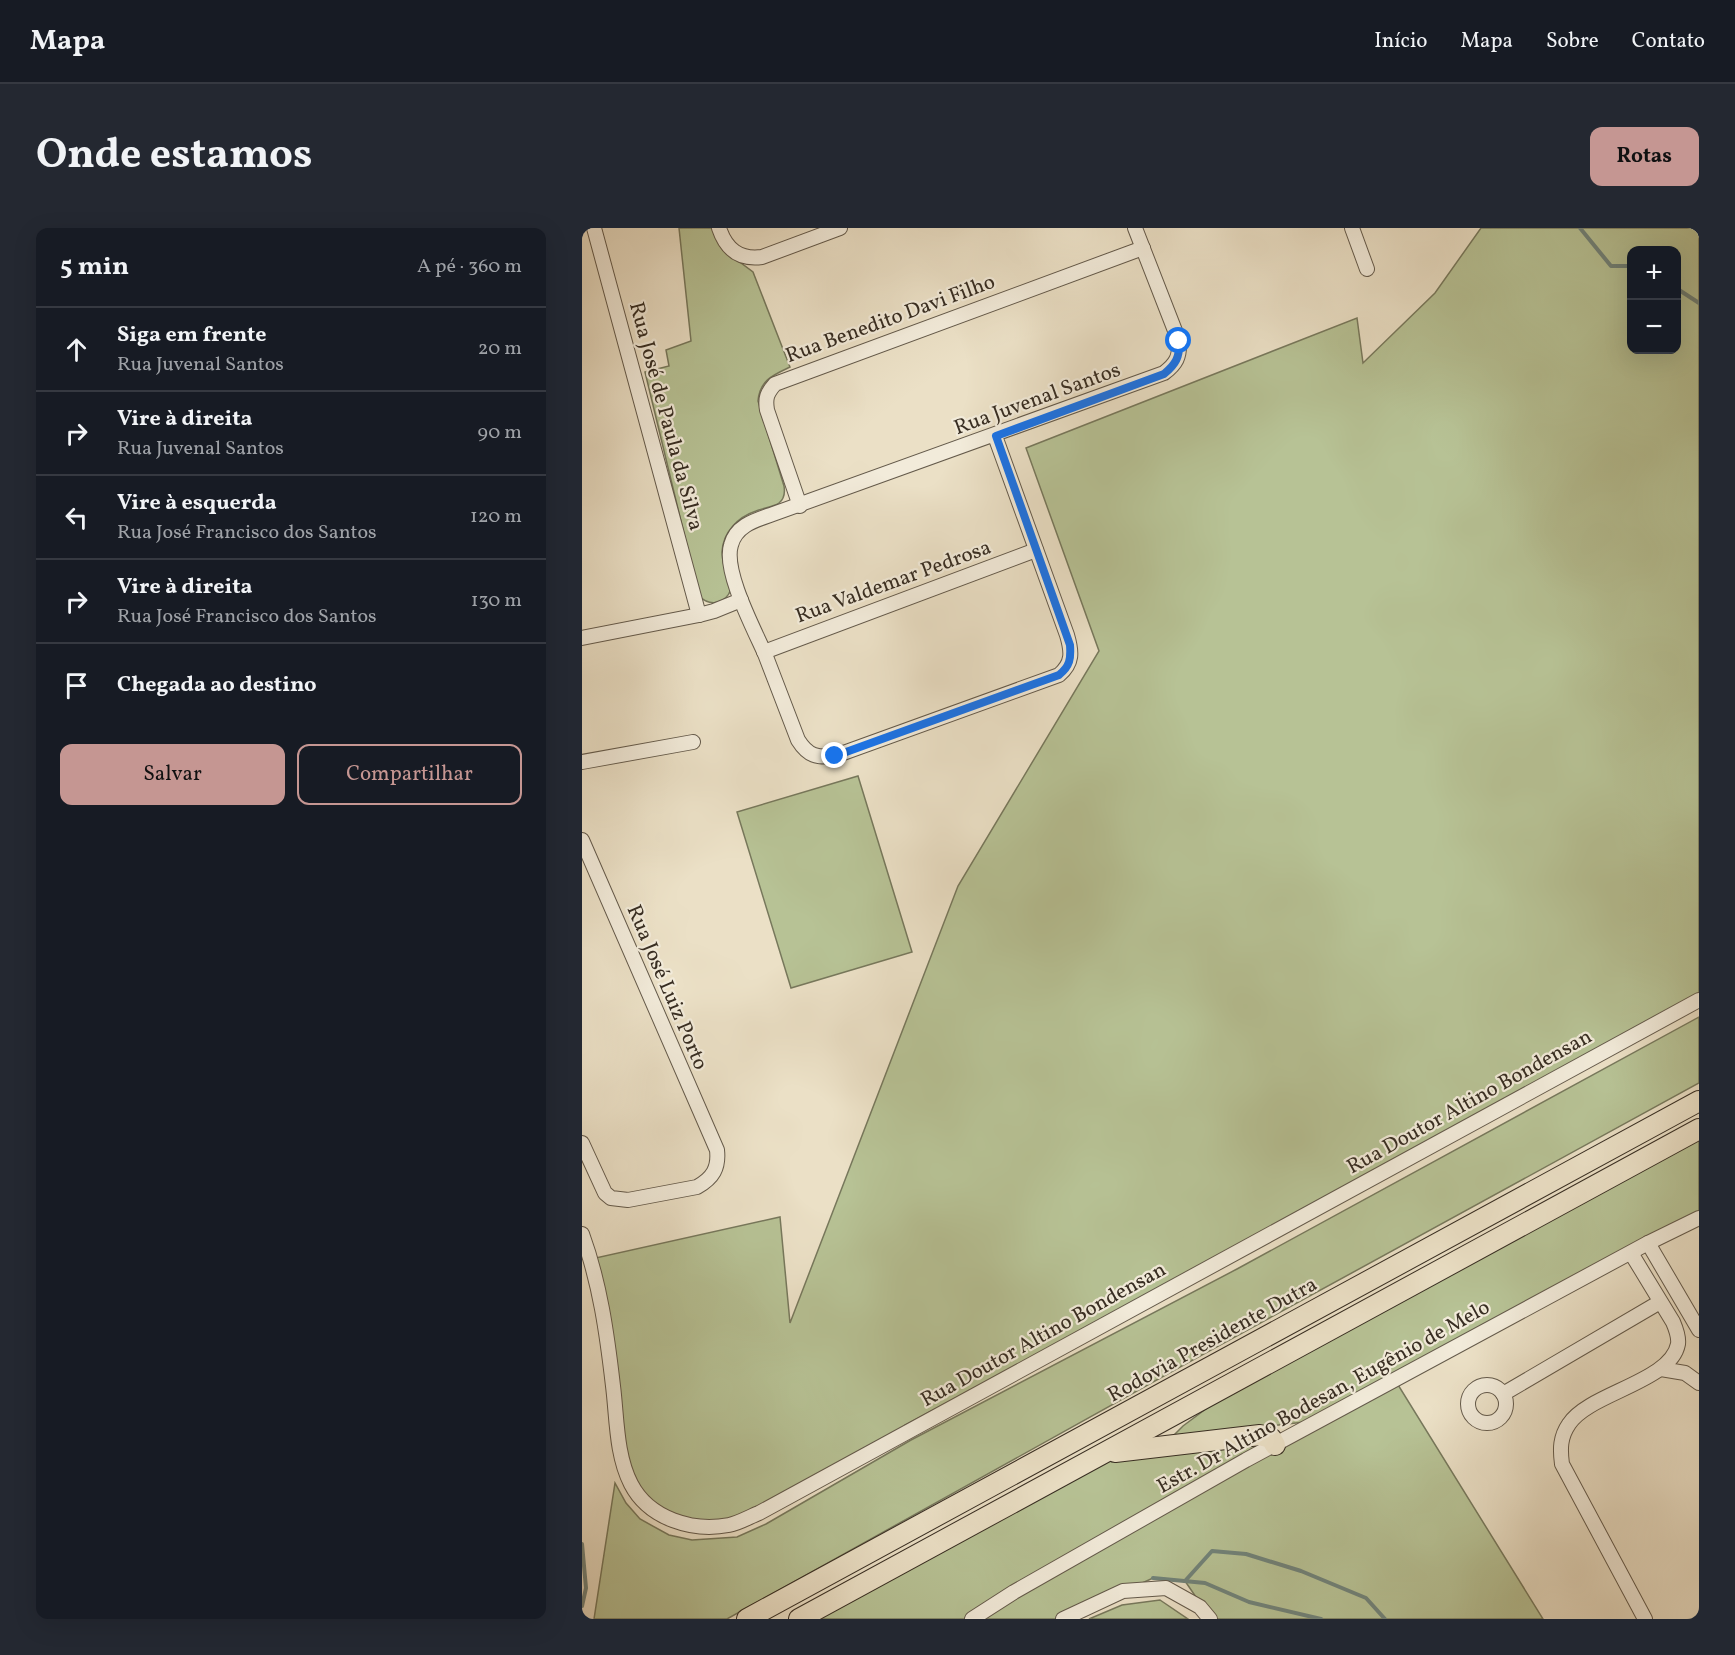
<!DOCTYPE html>
<html lang="pt">
<meta charset="utf-8">
<style>
:root{--surface:#171b24;--page:#242831;--text:#f1f3f6;--muted:#9ea1a6;--line:#363941;--accent:#c59692}
body{margin:0;font-family:Vollkorn,serif;background:var(--page);color:var(--text)}
.controls{position:absolute;right:18px;top:18px;display:grid;overflow:hidden;border-radius:12px;box-shadow:0 6px 24px #0002}
.controls button{width:54px;height:54px;display:grid;place-items:center;padding:0;border:0;border-bottom:2px solid var(--line);background:var(--surface);color:var(--text);font:30px sans-serif}
.stop{position:absolute;width:18px;height:18px;margin:-14px;border:4px solid #1a73e8;border-radius:50%;background:#fff}
.stop.end{background:#1a73e8;border-color:#fff;box-shadow:0 2px 6px #0008}
.list{margin:0;padding:0;list-style:none}
h2{display:flex;justify-content:space-between;align-items:center;height:78px;margin:0;padding:0 24px;font-size:26px}
h2 small{font-size:20px;font-weight:400;color:var(--muted)}
.list li{display:grid;grid-template-columns:39px 1fr auto;gap:18px;align-items:center;box-sizing:border-box;height:84px;padding:0 24px;border-top:2px solid var(--line)}
.list b{display:block;font-size:22px;white-space:nowrap}
.list p{margin:0;font-size:20px;white-space:nowrap;color:var(--muted)}
.list em{font-size:20px;font-style:normal;color:var(--muted)}
.actions{display:flex;gap:12px;padding:18px 24px}
.actions a{flex:1;padding:14px 0;border:2px solid var(--accent);border-radius:12px;text-align:center;font-size:21px;color:var(--accent)}
.actions .main{background:var(--accent);color:#111}
.icon{flex:none;width:33px;height:33px;fill:none;stroke:currentColor;stroke-width:2;stroke-linecap:round;stroke-linejoin:round}
.map{position:relative;flex:none;width:1117px;height:1391px;overflow:hidden;border-radius:12px}
header{display:flex;align-items:center;gap:36px;box-sizing:border-box;height:84px;padding:0 30px;background:var(--surface);border-bottom:2px solid var(--line)}
header strong{font-size:28px}
nav{display:flex;gap:33px;margin-inline-start:auto;font-size:21px}
.intro{display:flex;align-items:center;justify-content:space-between;box-sizing:border-box;height:144px;padding:0 36px}
h1{margin:0;font-size:42px}
.button{padding:15px 27px;border-radius:12px;background:var(--accent);color:#111;font-size:21px;font-weight:700}
main{display:flex;gap:36px;padding:0 36px}
aside{flex:1;background:var(--surface);border-radius:12px;box-shadow:0 6px 24px #0002}
.map>svg:first-child{display:block}
.green{fill:#b7c295;stroke:#77785c;stroke-width:1.5;fill-rule:evenodd}
.lines{fill:none;stroke-linecap:round;stroke-linejoin:round}
.stream{stroke:#71837a;stroke-width:4}
.minor-casing{stroke:#645a4b;stroke-width:16}
.highway-casing{stroke:#372d22;stroke-width:22}
.minor{stroke:#f2ebda;stroke-width:14}
.highway{stroke:#ebe0c6;stroke-width:20}
.route{stroke:#1a73e8;stroke-width:8}
.labels{text-anchor:middle;stroke-width:4.5;stroke-linejoin:round;paint-order:stroke}
.street-label{font-size:21px;fill:#372d22;stroke:#f2ebda}
</style>
<header>
<strong>Mapa</strong>
<nav><a>Início</a><a>Mapa</a><a>Sobre</a><a>Contato</a></nav>
</header>
<div class="intro"><h1>Onde estamos</h1><a class="button">Rotas</a></div>
<main>
<aside>
<h2>5 min<small>A pé · 360 m</small></h2>
<ul class="list">
<li><svg class="icon" aria-label="ahead" viewBox="0 0 24 24"><path d="M12 20V5M6 11l6-6 6 6"/></svg><div><b>Siga em frente</b><p>Rua Juvenal Santos</p></div><em>20 m</em></li>
<li><svg class="icon" aria-label="right" viewBox="0 0 24 24"><path d="M7 20v-9h11M14 6l5 5-5 5"/></svg><div><b>Vire à direita</b><p>Rua Juvenal Santos</p></div><em>90 m</em></li>
<li><svg class="icon" aria-label="left" viewBox="0 0 24 24"><path d="M17 20v-9H6M10 6l-5 5 5 5"/></svg><div><b>Vire à esquerda</b><p>Rua José Francisco dos Santos</p></div><em>120 m</em></li>
<li><svg class="icon" aria-label="right" viewBox="0 0 24 24"><path d="M7 20v-9h11M14 6l5 5-5 5"/></svg><div><b>Vire à direita</b><p>Rua José Francisco dos Santos</p></div><em>130 m</em></li>
<li><svg class="icon" aria-label="arrive" viewBox="0 0 24 24"><path d="M6 21V4h12l-3 4 3 4H6"/></svg><div><b>Chegada ao destino</b></div></li>
</ul>
<div class="actions"><a class="main">Salvar</a><a>Compartilhar</a></div>
</aside>
<div class="map">
<svg width="1117" height="1391" viewBox="0 0 1117 1391">
<rect width="100%" height="100%" fill="#ebe0c6"/>
<filter id="stains"><feTurbulence type="fractalNoise" baseFrequency=".00333" numOctaves="4"/><feColorMatrix values="0 0 0 0 .2 0 0 0 0 .09 0 0 0 0 .02 0 0 0 .5 -.17"/></filter>
<radialGradient id="worn" r=".72"><stop offset=".6" stop-color="#630" stop-opacity="0"/><stop offset="1" stop-color="#630" stop-opacity=".3"/></radialGradient>
<g class="green">
<path d="M97 0H131L147 26 171 44 208 139C191 147 178 152 176 173L202 258C203 264 202 271 197 275 191 279 181 280 174 283 156 289 141 304 140 324 140 336 145 349 149 361 144 376 128 379 117 368L63 144 87 138 84 122 109 113Z"/>
<path d="M899 0H1117V775L323 1197 326 1204 163 1291 97 1295 49 1258 9 1031 198 989 208 1095 376 658 517 423 444 220 775 90 781 135 853 65ZM1050 22H1094V122H1050Z"/>
<polygon points="276,548 330,724 209,760 155,584"/>
<polygon points="1117,789 1117,855 607,1134 145,1391 12,1391 33,1255 44,1275 58,1291 87,1307 110,1312 155,1309 184,1296 329,1212 655,1041"/>
<polygon points="1117,901 1117,990 813,1152 961,1391 629,1391 603,1353 571,1350 481,1391 217,1391 521,1225 689,1210 740,1192 590,1209 601,1198 687,1134"/>
<polygon points="578,1372 606,1391 507,1391 540,1377"/>
</g>
<g class="lines">
<g class="stream">
<polyline points="998,0 1029,38 1050,38"/>
<polyline points="1094,60 1117,75"/>
<polyline points="0,1316 4,1360 0,1378"/>
<polyline points="571,1350 623,1355 667,1374 739,1391"/>
<polyline points="603,1353 630,1323 664,1326 719,1343 784,1370 803,1391"/>
</g>
<g class="minor-casing">
<g id="minor">
<polyline points="12,0 117,387"/>
<path d="M137 0C144 21 157 32 180 29L258 0"/>
<polyline points="770,0 785,41"/>
<path d="M413 208 485 407C490 424 491 435 477 447L253 528C235 530 226 528 216 512 205 483 194 454 183 426 172 401 141 343 149 317 154 297 174 292 191 286L582 145C594 136 598 129 597 113L553 0"/>
<path d="M218 278 185 182C183 170 185 165 193 156L561 20"/>
<polyline points="0,410 117,387 132,383 159,372"/>
<polyline points="182,424 454,322"/>
<polyline points="0,534 111,514"/>
<path d="M0 612 135 922C137 940 131 950 115 959L46 972 29 970 23 965 0 915"/>
<path d="M0 1006C18 1055 25 1106 31 1158 35 1190 34 1227 49 1256 67 1291 111 1304 147 1297 157 1295 167 1289 177 1285L1117 772"/>
<polyline points="1066,1015 1117,1102"/>
<path d="M1049 1025 1091 1094C1094 1101 1097 1109 1096 1116 1089 1154 1007 1165 987 1196 978 1209 978 1221 980 1236L1063 1391"/>
<polyline points="1079,1141 1103,1145 1117,1155"/>
<circle cx="905" cy="1176" r="19"/>
<polyline points="921,1166 1078,1074"/>
<polyline points="390,1391 432,1364 664,1232 1066,1015 1117,990"/>
<polyline points="481,1391 541,1363 584,1360 618,1379 628,1391"/>
</g>
</g>
<g class="highway-casing">
<g id="highway">
<polyline points="533,1224 678,1207 689,1210 693,1217"/>
<polyline points="165,1391 1117,873"/>
<polyline points="217,1391 1117,901"/>
</g>
</g>
<use href="#minor" class="minor"/>
<use href="#highway" class="highway"/>
</g>
<g class="lines">
<path class="route" d="M253 528 477 447C488 438 489 431 488 417L414 208 582 146C594 136 598 129 597 113"/>
</g>
<g class="labels">
<g class="street-label">
<text transform="translate(308 90) rotate(-20)" y="7">Rua Benedito Davi Filho</text>
<text transform="translate(455 170) rotate(-20)" y="7">Rua Juvenal Santos</text>
<text transform="translate(85 188) rotate(75)" y="7">Rua José de Paula da Silva</text>
<text transform="translate(311 353) rotate(-20)" y="7">Rua Valdemar Pedrosa</text>
<text transform="translate(86 759) rotate(67)" y="7">Rua José Luiz Porto</text>
<text transform="translate(887 873) rotate(-29)" y="7">Rua Doutor Altino Bondensan</text>
<text transform="translate(461 1106) rotate(-29)" y="7">Rua Doutor Altino Bondensan</text>
<text transform="translate(630 1111) rotate(-29)" y="7">Rodovia Presidente Dutra</text>
<text transform="translate(741 1168) rotate(-29)" y="7">Estr. Dr Altino Bodesan, Eugênio de Melo</text>
</g>
</g>
<rect width="100%" height="100%" filter="url(#stains)"/>
<rect width="100%" height="100%" fill="url(#worn)"/>
</svg>
<div class="controls">
<button>+</button>
<button>−</button>
</div>
<div class="stop" style="left:597px;top:113px"></div>
<div class="stop end" style="left:253px;top:528px"></div>
</div>
</main>
